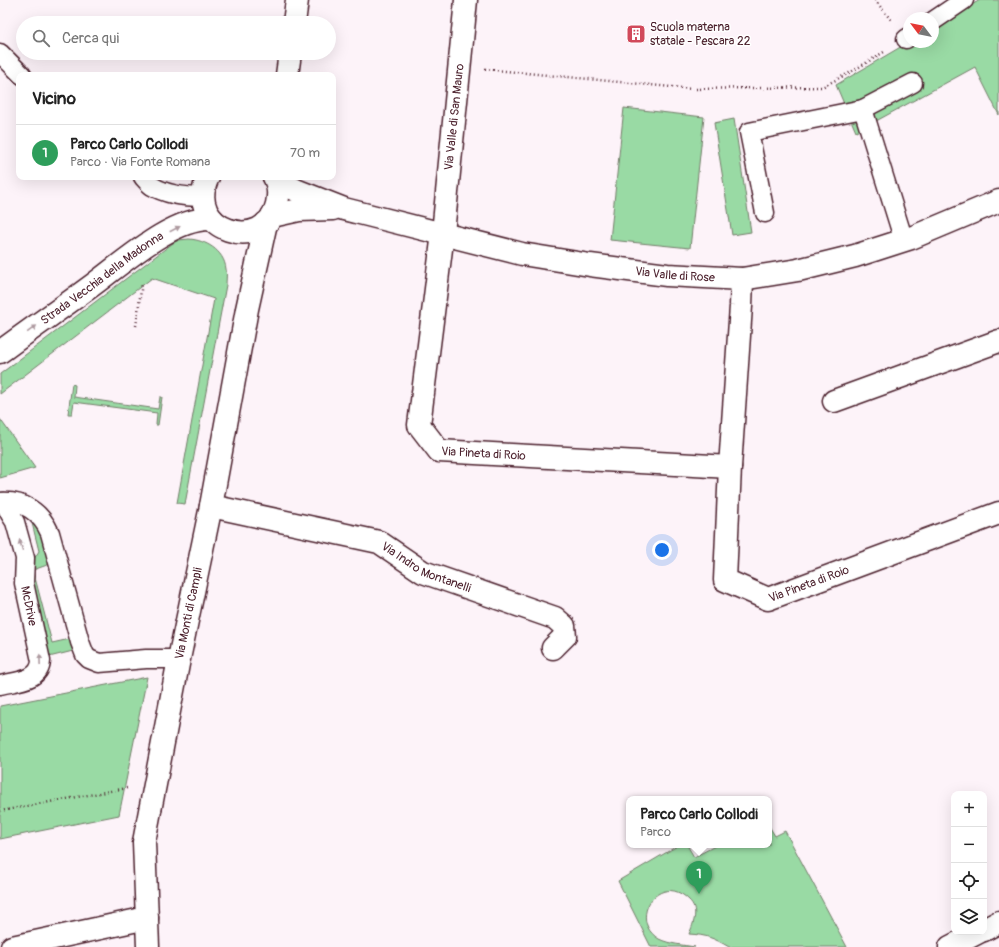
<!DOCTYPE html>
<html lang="it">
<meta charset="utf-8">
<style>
:root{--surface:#fff;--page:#f2f2f2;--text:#222;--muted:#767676;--line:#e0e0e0;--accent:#d1495b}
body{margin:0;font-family:Pangolin,sans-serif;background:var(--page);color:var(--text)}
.controls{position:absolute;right:12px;bottom:12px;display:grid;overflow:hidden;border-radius:8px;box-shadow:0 4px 16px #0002}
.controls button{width:36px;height:36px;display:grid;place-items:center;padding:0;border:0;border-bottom:1px solid var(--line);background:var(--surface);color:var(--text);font:20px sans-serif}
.compass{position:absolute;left:903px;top:12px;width:36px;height:36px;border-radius:50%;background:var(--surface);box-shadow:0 4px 16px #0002;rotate:302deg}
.you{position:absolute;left:662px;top:550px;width:14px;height:14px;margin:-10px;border:3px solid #fff;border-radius:50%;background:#1a73e8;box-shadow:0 0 0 6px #1a73e833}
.badge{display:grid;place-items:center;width:26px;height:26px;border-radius:50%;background:var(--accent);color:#fff;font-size:13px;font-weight:700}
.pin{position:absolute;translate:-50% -33px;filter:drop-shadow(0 1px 2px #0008)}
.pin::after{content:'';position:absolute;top:21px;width:14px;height:12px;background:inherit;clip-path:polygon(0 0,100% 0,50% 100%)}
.popup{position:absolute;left:626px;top:796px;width:146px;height:52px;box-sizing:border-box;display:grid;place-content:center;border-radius:8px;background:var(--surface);filter:drop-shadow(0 1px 3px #0005);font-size:13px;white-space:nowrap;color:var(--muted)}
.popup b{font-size:15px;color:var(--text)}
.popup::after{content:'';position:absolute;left:50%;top:100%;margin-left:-8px;border:8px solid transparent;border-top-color:var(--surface)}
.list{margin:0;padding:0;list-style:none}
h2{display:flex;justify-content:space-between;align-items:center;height:52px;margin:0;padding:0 16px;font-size:17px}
h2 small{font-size:13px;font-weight:400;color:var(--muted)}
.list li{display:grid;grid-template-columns:26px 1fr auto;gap:12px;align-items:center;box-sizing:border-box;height:56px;padding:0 16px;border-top:1px solid var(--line)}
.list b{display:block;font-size:15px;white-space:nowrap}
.list p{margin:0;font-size:13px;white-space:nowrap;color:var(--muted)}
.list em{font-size:13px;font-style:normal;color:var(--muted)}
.icon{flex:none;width:22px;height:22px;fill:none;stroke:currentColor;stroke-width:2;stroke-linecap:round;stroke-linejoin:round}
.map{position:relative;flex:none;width:999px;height:947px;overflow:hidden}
.search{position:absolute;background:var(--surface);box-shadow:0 4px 16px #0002;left:16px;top:16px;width:320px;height:44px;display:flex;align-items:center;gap:10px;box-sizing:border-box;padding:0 14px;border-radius:22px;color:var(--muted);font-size:15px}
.panel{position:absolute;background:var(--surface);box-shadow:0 4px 16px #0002;left:16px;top:72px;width:320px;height:108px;border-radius:8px}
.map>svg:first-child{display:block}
.green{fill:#99daa4;stroke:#727c68}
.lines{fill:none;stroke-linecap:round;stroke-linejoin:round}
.service-casing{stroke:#4a1f2b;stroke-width:21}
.minor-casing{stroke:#4a1f2b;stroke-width:25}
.tertiary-casing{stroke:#4a1f2b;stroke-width:25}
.path{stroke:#4a1f2b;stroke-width:2.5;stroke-dasharray:1 3;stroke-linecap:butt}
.service{stroke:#fff;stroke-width:18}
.minor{stroke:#fff;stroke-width:22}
.tertiary{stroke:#fff;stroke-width:22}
.oneway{fill:#ae9aa0}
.labels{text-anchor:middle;stroke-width:3;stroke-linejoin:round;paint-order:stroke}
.poi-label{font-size:12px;fill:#4a1f2b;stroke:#fff;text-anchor:start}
.street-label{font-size:12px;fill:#4a1f2b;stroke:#fff}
</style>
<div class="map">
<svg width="999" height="947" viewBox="0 0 999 947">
<rect width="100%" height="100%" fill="#fdf3f9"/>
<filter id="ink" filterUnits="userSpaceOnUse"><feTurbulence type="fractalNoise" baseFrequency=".025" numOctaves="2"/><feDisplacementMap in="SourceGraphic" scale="8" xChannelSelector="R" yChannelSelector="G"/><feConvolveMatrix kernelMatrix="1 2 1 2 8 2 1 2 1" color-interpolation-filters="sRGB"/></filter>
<g filter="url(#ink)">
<g class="green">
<polygon points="980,0 999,0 999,115 975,67 856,132 836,85 909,42 933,42 933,28"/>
<polygon points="624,108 704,117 690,248 610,240"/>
<polygon points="734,119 751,232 732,235 714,123"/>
<path d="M189 239C205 240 224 250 226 269 227 274 226 280 226 285L185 504 177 503 214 299 152 278 0 394V374L173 243 179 240Z"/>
<polygon points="72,384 75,385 74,397 158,409 160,397 162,397 158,425 156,425 157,413 74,402 72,414 68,414"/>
<polygon points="0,419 35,468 0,478"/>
<polygon points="15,509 40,521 50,564 33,570 52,643 70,639 73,651 45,658 27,583 32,562 39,551 32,523 27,517 16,513"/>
<polygon points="147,677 119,815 0,839 0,706"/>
<path d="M769 826 775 836 785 831 847 947H729C714 938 706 935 689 934 694 923 699 909 689 900 660 870 626 919 659 939 669 944 683 945 695 947H651L618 881 679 845H687L694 857 717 845H769Z"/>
</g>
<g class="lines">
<g class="service-casing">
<g id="service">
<polyline points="933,21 964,0"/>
<polyline points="906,39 909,37"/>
<polyline points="0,53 22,75"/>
<polyline points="863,109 913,83"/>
<path d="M143 177C146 180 149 184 152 186 167 195 186 197 203 197"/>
<polyline points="765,213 749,132 863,109 904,241"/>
<path d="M0 502C23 500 41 512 50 533L80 642 85 655 89 659 99 663 146 659H179"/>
<path d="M0 685C16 681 40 681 41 661L24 583 25 558 15 522 10 514 4 502"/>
</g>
</g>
<g class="minor-casing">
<g id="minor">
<path id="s1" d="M466 0 443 233 419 425 439 451 730 467"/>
<path id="s2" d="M276 180 298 191 344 209 522 254 590 265 667 275 742 279 798 270 855 256 911 238 999 201"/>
<polyline points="272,216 299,210 333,209"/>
<path id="s3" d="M742 279 741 306 730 467 725 580 768 599 999 513"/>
<polyline points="834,401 999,341"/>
<path id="s4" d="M211 506 379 542 423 572 555 618 564 626 565 636 553 648"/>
<polyline points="12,947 147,918"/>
</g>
</g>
<g class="tertiary-casing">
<g id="tertiary">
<polyline points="294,23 297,0"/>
<polyline points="287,75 290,53"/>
<path d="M208 177C183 230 265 256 277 204 279 194 279 185 274 177"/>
<path id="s5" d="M0 352C31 329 63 307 94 284 124 262 173 217 212 219"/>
<polyline points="984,930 999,922"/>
<path id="s6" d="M148 947 144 842 179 659 211 506 247 309 266 223"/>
<polyline points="950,947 979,932"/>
</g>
</g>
<g class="path">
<polyline points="875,0 891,20"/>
<polyline points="485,69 692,89 822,87 851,72 884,52"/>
<polyline points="136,326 142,283"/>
<polyline points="0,811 127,788"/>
</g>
<use href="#service" class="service"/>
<use href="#minor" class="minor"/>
<use href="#tertiary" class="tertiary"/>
</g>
<defs><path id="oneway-solid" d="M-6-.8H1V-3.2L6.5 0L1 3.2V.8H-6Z"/></defs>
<g class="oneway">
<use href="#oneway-solid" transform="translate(175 229) rotate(-27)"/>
<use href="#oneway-solid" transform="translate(32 329) rotate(-36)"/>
<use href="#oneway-solid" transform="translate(21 545) rotate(-106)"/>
<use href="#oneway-solid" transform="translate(40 660) rotate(-92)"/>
</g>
</g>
<defs>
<g id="building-square" transform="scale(1)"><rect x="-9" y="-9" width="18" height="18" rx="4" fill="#d1495b" stroke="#fff"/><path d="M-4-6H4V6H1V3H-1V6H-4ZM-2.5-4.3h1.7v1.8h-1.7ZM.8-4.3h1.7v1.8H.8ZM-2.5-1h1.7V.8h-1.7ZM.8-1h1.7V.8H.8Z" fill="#fff"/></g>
</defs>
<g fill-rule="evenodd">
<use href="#building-square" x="636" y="34"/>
</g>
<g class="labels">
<g class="poi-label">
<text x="650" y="31">Scuola materna<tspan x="650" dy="14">statale - Pescara 22</tspan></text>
</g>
<g class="street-label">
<text transform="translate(454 117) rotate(-84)" y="4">Via Valle di San Mauro</text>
<text dy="4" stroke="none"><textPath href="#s2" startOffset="412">Via Valle di Rose</textPath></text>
<text dy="4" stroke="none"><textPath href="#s5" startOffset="126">Strada Vecchia della Madonna</textPath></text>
<text dy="4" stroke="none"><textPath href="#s1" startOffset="505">Via Pineta di Roio</textPath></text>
<text dy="4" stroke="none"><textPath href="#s4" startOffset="226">Via Indro Montanelli</textPath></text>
<text dy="4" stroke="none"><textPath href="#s3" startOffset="392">Via Pineta di Roio</textPath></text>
<text transform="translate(29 606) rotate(78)" y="4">McDrive</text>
<text dy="4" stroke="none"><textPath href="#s6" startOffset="338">Via Monti di Campli</textPath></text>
</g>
</g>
</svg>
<div class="controls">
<button>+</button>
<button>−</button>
<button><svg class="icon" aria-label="locate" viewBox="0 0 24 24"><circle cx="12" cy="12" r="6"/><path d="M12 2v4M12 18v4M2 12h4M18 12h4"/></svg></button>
<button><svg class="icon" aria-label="layers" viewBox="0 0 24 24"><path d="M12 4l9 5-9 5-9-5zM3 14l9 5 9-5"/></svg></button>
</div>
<svg class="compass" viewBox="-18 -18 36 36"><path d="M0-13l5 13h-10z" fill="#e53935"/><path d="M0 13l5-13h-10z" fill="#767676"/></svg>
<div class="you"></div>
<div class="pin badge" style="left:699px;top:894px;background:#2e9e5b">1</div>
<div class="popup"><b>Parco Carlo Collodi</b>Parco</div>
<div class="search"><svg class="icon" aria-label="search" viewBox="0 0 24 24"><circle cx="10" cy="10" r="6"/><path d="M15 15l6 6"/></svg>Cerca qui</div>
<section class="panel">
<h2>Vicino<small></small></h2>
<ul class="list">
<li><span class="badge" style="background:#2e9e5b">1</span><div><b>Parco Carlo Collodi</b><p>Parco · Via Fonte Romana</p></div><em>70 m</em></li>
</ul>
</section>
</div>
